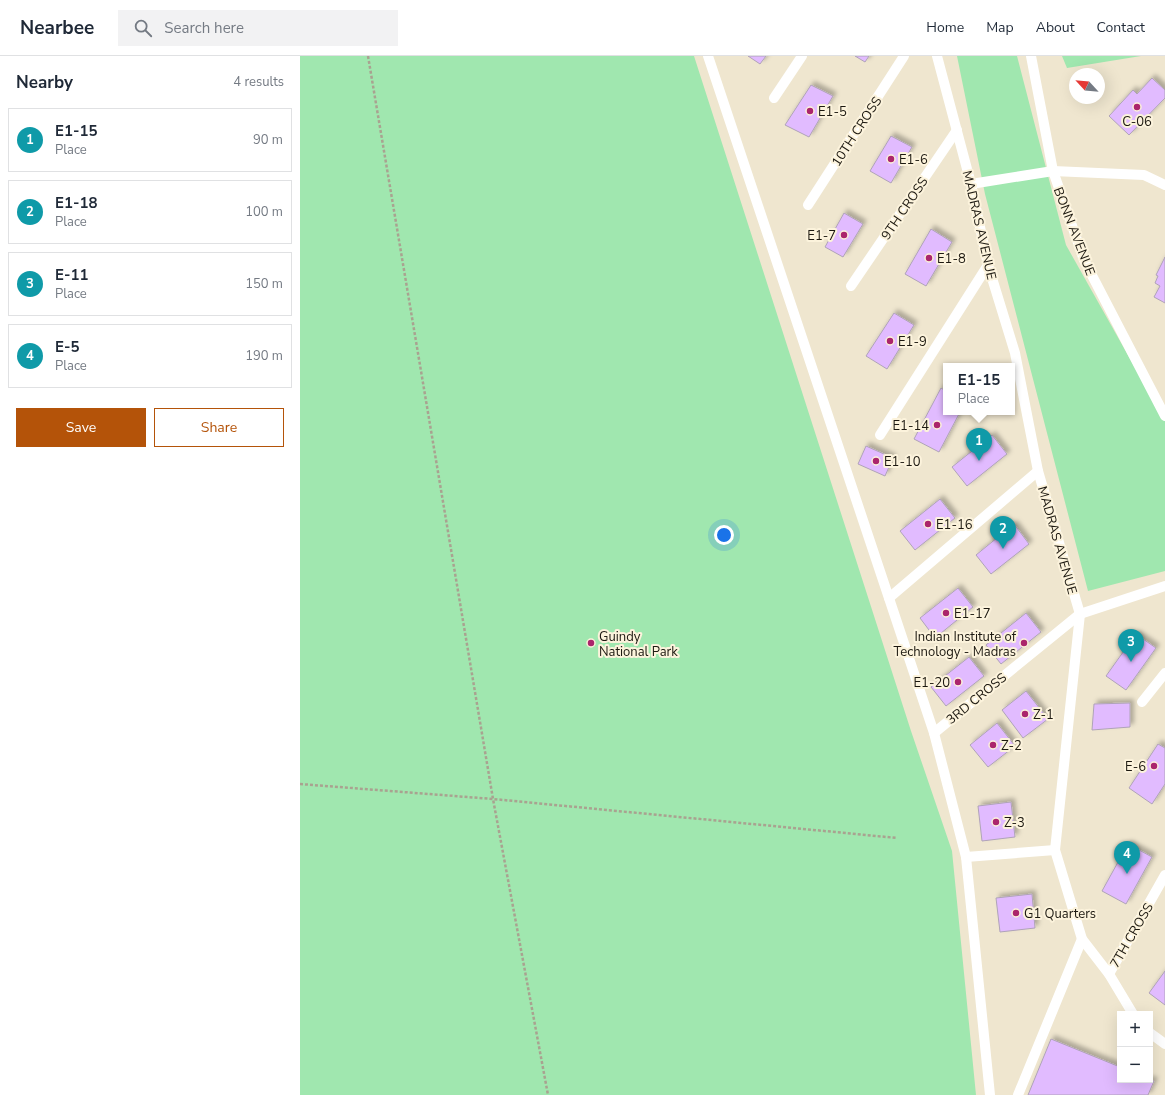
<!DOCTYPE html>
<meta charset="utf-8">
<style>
:root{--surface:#fff;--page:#f2f2f3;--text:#1f2937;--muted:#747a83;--line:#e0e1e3;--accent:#b45309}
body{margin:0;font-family:"Nunito Sans",sans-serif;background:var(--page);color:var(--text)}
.controls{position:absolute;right:12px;bottom:12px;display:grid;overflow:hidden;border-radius:0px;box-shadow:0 4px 16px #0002}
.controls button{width:36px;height:36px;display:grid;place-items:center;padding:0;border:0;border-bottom:1px solid var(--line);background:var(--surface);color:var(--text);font:20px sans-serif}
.compass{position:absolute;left:769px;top:12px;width:36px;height:36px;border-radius:50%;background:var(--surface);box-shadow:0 4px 16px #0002;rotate:296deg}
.you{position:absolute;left:424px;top:479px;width:14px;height:14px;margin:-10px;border:3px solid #fff;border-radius:50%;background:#1a73e8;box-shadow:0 0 0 6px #1a73e833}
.badge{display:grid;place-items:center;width:26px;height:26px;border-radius:50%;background:var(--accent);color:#fff;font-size:13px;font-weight:700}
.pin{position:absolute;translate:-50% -33px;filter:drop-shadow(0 1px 2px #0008)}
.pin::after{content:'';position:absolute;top:21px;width:14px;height:12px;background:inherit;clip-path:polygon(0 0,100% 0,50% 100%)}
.popup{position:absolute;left:643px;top:307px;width:72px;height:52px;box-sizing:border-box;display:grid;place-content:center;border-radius:0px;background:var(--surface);filter:drop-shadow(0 1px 3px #0005);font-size:13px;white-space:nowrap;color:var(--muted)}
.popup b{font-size:15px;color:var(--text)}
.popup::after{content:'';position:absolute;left:50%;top:100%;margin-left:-8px;border:8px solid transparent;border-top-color:var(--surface)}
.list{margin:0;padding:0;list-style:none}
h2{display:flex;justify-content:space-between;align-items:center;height:52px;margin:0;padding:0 16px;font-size:17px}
h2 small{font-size:13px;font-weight:400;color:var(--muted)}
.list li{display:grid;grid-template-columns:26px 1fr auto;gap:12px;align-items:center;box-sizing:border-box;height:64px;margin:0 8px 8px;padding:0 8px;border:1px solid var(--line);border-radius:0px}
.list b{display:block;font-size:15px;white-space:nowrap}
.list p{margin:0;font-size:13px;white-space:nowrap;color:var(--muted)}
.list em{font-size:13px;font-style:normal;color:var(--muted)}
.actions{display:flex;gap:8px;padding:12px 16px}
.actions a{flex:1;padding:9px 0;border:1px solid var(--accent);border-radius:0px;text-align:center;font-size:14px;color:var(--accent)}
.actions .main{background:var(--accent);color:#fff}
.icon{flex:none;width:22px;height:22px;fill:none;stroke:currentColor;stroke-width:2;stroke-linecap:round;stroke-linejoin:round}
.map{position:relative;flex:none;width:865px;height:1039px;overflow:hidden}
header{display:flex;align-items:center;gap:24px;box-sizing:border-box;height:56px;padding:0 20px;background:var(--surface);border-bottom:1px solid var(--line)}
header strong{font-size:19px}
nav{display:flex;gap:22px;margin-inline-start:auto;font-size:14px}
.search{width:280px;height:36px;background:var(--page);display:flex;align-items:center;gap:10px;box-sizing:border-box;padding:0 14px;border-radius:0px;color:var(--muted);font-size:15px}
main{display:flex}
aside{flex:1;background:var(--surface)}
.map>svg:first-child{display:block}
.green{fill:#a0e7af}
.building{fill:#e1bbff;stroke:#afa3b8;filter:url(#shadow)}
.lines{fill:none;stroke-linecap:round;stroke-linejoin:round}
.path{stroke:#a9a290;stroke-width:2.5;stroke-dasharray:3 2;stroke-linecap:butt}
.service{stroke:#fff;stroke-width:10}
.poi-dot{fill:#ab256c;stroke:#fcf3dc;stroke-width:1.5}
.labels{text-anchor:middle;stroke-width:4;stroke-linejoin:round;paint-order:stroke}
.poi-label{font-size:13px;fill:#1c1810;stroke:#fcf3dc;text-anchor:start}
.street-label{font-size:13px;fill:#1c1810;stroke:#fcf3dc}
</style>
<header>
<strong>Nearbee</strong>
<div class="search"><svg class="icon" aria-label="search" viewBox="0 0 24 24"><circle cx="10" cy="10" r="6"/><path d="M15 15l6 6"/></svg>Search here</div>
<nav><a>Home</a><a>Map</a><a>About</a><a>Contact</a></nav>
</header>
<main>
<aside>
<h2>Nearby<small>4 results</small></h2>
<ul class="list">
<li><span class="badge" style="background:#0f9aa8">1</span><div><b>E1-15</b><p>Place</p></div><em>90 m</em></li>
<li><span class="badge" style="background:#0f9aa8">2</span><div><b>E1-18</b><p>Place</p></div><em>100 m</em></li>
<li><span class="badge" style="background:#0f9aa8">3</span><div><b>E-11</b><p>Place</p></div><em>150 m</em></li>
<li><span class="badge" style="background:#0f9aa8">4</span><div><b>E-5</b><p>Place</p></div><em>190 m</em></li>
</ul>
<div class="actions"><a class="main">Save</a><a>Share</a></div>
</aside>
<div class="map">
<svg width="865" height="1039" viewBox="0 0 865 1039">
<defs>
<filter id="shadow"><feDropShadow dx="3.5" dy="-3.5" stdDeviation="2" flood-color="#0004"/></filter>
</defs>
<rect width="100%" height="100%" fill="#efe6cf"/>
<g class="green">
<polygon points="0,0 394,0 611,675 652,795 676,1039 0,1039"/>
<polygon points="657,0 717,0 766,189 865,365 865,515 788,535 685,138"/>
<polygon points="762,0 841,0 767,12"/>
</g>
<g class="building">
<polygon points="448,0 466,0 460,8"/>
<polygon points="555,0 569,0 565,6"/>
<polygon points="852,22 865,34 865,42 829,79 809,60 833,34 837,38"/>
<polygon points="511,29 533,40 509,81 485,69"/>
<polygon points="591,80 612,91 591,127 570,115"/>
<polygon points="544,157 563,168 543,201 525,191"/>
<polygon points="631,173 652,186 626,230 605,218"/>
<polygon points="865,201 865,247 854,241 860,230 855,227 858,220 856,219"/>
<polygon points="594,257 614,269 587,313 566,300"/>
<polygon points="641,332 646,335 646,356 660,356 639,396 614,383"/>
<polygon points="692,379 707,398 667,430 652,411"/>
<polygon points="566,390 593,402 585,420 558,408"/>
<polygon points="640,443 655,462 615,494 600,475"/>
<polygon points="714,468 729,488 691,518 676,499"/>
<polygon points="658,532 673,551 635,582 620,562"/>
<polygon points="726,557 741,576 701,608 686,589"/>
<polygon points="836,578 856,592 826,634 806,620"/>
<polygon points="669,601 684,620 646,650 631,631"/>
<polygon points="726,635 748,663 723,682 702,654"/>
<polygon points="830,647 830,671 792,674 794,648"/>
<polygon points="697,667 715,690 688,711 670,689"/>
<polygon points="858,688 865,692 865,728 852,748 829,732"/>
<polygon points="711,746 715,781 682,785 678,750"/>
<polygon points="828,788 852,801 826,848 802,835"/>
<polygon points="732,838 735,872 700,876 696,842"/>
<polygon points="865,915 865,949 849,937"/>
<polygon points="751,983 820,1011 820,1024 850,1024 854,1025 848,1039 728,1039"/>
</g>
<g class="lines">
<g class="path">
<polyline points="68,0 193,743 248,1039"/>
<polyline points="0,728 193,743 597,782"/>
</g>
<g class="service">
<polyline points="408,0 634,677 666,801 690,1039"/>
<polyline points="637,0 671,128 688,209 715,297 738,415 780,558 755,794 782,883 809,918 833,958"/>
<polyline points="731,0 753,115 784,204 865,360"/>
<polyline points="474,42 502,0"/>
<polyline points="671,128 753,115 844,119 865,129"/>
<polyline points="508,149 604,0"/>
<polyline points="551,230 657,74"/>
<polyline points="580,379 688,209"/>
<polyline points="589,542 738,415"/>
<polyline points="842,646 865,617"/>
<polyline points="634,677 780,558 865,530"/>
<polyline points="666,801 755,794"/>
<polyline points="809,918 865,819"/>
<polyline points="850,977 865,988"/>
<polyline points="718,1039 782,883"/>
</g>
</g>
<g class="poi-dot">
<circle cx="837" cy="51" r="4"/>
<circle cx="510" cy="55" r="4"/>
<circle cx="591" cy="103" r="4"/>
<circle cx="544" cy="179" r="4"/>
<circle cx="629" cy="202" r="4"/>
<circle cx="590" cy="285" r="4"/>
<circle cx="637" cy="369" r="4"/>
<circle cx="576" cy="405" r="4"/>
<circle cx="628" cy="468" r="4"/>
<circle cx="646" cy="557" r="4"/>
<circle cx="291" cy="587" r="4"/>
<circle cx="724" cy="587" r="4"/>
<circle cx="658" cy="626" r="4"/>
<circle cx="725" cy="658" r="4"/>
<circle cx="693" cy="689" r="4"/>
<circle cx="854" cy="710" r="4"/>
<circle cx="696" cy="766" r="4"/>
<circle cx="716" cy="857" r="4"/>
</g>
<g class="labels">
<g class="poi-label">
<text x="518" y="60">E1-5</text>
<text x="837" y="70" text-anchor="middle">C-06</text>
<text x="599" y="108">E1-6</text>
<text x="536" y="184" text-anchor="end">E1-7</text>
<text x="637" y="207">E1-8</text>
<text x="598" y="290">E1-9</text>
<text x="629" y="374" text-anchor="end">E1-14</text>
<text x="584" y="410">E1-10</text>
<text x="636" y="473">E1-16</text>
<text x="654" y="562">E1-17</text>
<text x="299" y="585">Guindy<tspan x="299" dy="15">National Park</tspan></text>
<text x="716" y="585" text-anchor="end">Indian Institute of<tspan x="716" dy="15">Technology - Madras</tspan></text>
<text x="650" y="631" text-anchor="end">E1-20</text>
<text x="733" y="663">Z-1</text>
<text x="701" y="694">Z-2</text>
<text x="846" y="715" text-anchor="end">E-6</text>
<text x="704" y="771">Z-3</text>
<text x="724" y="862">G1 Quarters</text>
</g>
<g class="street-label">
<text transform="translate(556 75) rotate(-57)" y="5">10TH CROSS</text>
<text transform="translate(604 152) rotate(-56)" y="5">9TH CROSS</text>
<text transform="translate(680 169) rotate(77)" y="5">MADRAS AVENUE</text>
<text transform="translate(775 175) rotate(69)" y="5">BONN AVENUE</text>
<text transform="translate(758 484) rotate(74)" y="5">MADRAS AVENUE</text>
<text transform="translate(676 642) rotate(-39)" y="5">3RD CROSS</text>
<text transform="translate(831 879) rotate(-60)" y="5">7TH CROSS</text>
</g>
</g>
</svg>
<div class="controls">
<button>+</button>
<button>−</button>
</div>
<svg class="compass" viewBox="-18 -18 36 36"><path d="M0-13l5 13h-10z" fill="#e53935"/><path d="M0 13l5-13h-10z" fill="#747a83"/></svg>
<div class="you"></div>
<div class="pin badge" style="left:679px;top:405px;background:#0f9aa8">1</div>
<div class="popup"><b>E1-15</b>Place</div>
<div class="pin badge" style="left:703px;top:493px;background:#0f9aa8">2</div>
<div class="pin badge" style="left:831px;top:606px;background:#0f9aa8">3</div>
<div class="pin badge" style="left:827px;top:818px;background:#0f9aa8">4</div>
</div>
</main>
